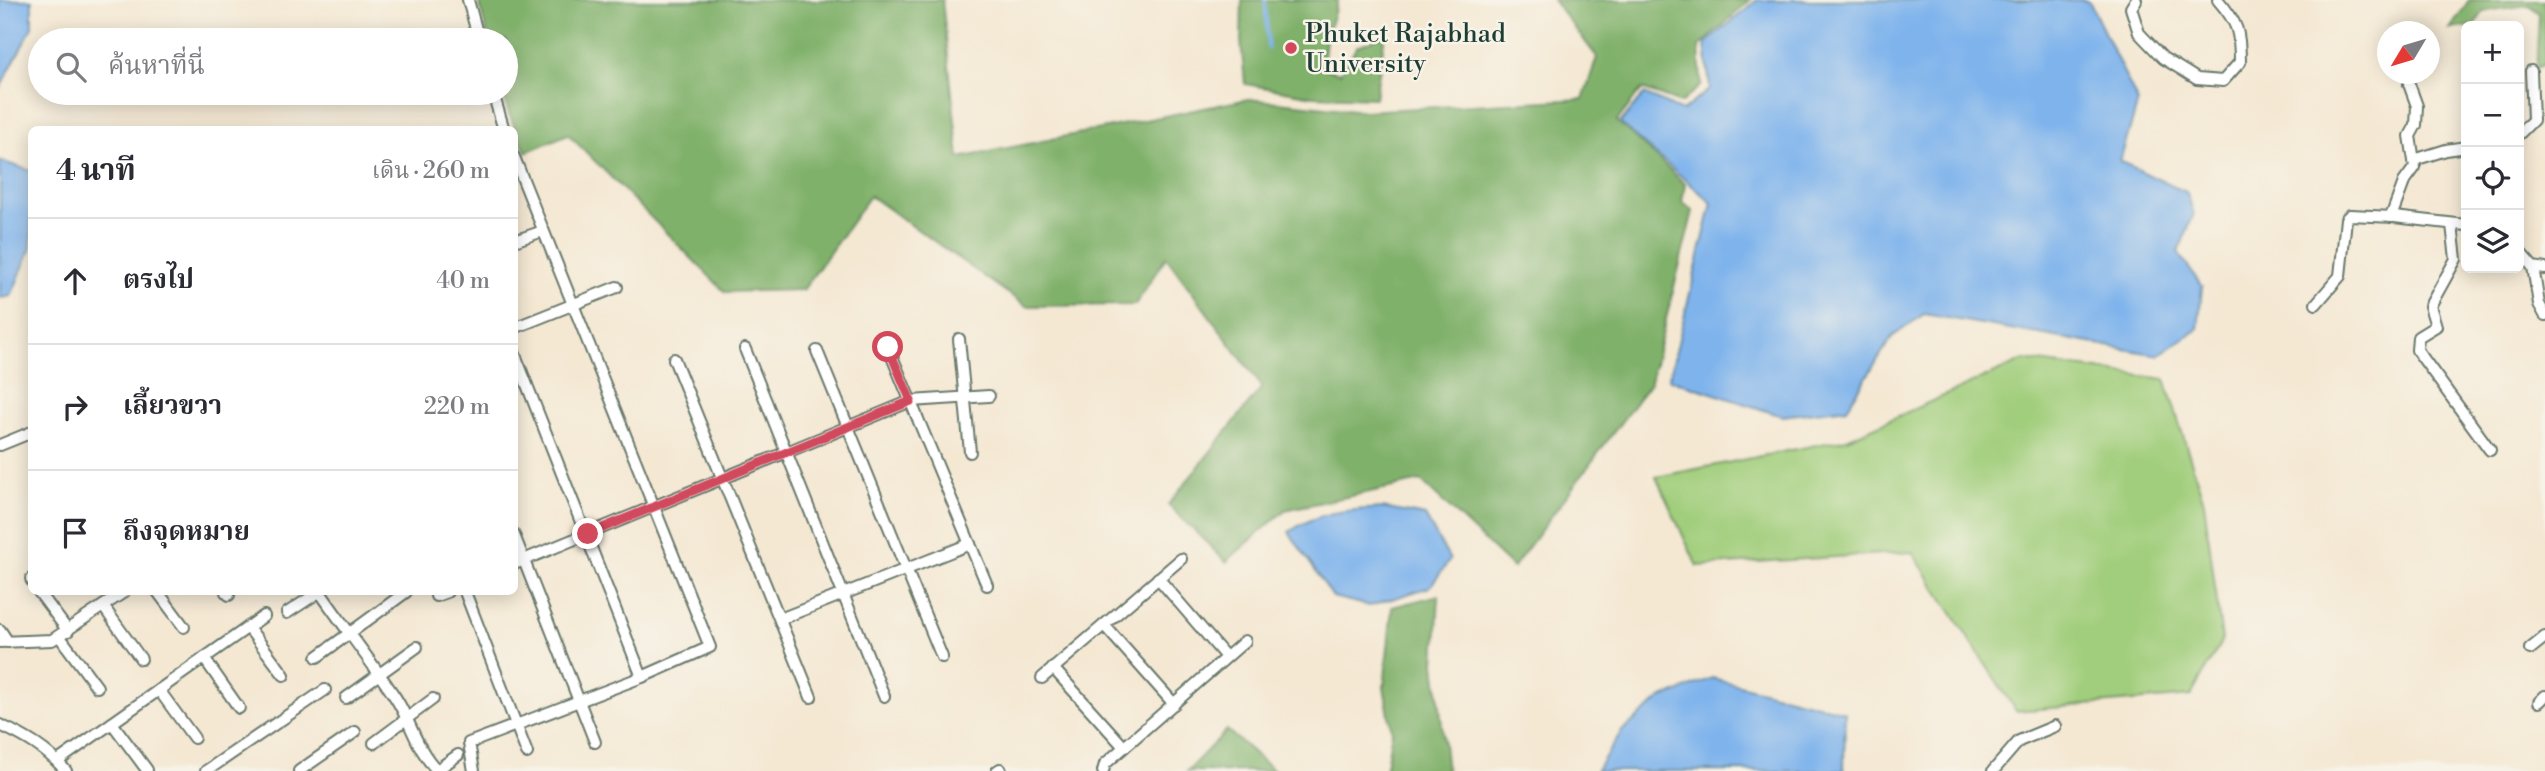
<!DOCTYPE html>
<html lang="th">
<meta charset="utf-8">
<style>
:root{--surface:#fff;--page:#f7f7f7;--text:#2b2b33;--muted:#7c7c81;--line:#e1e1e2}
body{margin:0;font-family:"Libre Bodoni","Noto Serif Thai",serif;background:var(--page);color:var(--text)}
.controls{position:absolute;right:21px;top:21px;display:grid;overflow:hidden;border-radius:10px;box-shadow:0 4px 18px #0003}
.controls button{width:63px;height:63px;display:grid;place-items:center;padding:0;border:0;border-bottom:2px solid var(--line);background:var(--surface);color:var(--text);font:35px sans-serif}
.compass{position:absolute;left:2377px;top:21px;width:63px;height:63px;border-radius:50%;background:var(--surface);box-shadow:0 4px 18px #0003;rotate:232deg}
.stop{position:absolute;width:21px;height:21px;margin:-16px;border:5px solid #d1495b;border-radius:50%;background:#fff}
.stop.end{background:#d1495b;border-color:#fff;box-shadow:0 2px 7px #0008}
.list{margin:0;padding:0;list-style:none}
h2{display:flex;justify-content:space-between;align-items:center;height:91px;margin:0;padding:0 28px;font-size:30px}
h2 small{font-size:23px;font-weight:400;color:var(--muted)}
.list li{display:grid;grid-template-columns:46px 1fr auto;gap:21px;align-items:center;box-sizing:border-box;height:126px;padding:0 28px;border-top:2px solid var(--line)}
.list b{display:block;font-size:26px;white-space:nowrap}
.list em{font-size:23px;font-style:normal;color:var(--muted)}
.icon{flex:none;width:38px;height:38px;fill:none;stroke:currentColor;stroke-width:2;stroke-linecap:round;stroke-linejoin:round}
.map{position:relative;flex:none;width:2545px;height:771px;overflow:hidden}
.search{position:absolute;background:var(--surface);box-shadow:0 4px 18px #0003;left:28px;top:28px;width:490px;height:77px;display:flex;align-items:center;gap:18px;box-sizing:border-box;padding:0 24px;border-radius:38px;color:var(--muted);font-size:26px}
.panel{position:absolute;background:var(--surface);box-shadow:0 4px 18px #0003;left:28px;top:126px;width:490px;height:469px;border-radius:10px}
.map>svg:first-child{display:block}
.green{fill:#a1ce7b;stroke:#608658;stroke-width:2}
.forest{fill:#80b16b;stroke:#507750;stroke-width:2}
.water{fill:#7eb3ec;stroke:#4e7890;stroke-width:2}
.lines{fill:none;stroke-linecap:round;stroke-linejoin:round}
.stream{stroke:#7eb3ec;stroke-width:3.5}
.minor-casing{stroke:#6a796c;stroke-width:14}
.minor{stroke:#fff;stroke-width:10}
.route{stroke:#d1495b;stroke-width:9}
.poi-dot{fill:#d1495b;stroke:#f7f3e8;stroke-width:2.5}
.labels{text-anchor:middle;stroke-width:5;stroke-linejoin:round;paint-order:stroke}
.poi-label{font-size:26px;fill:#1f3d34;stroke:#f7f3e8;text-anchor:start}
</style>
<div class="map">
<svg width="2545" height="771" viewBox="0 0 2545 771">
<rect width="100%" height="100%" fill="#f7f3e8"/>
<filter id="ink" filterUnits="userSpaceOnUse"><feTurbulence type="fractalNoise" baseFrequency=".0143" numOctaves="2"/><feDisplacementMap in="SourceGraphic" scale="14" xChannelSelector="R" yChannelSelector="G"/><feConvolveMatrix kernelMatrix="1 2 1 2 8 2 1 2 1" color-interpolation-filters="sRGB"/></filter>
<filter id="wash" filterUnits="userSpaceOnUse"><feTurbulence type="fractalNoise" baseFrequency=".00686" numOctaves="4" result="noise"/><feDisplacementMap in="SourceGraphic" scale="28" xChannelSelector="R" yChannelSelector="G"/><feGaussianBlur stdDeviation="1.57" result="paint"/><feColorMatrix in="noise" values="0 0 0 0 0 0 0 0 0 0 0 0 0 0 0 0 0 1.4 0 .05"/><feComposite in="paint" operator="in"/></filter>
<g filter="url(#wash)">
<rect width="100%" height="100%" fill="#f4e8d3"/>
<polygon class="green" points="2024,360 2165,379 2204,502 2222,640 2191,696 2016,711 1912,552 1697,566 1656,477 1847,439"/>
<g class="forest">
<polygon points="478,0 942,0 959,158 1248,99 1364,111 1583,99 1597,57 1553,0 1750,0 1699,47 1701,85 1681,103 1642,89 1617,121 1685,184 1682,202 1693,211 1650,383 1513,568 1421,481 1285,510 1226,562 1168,505 1262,387 1166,257 1135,305 1026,306 870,196 803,290 725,292 568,134 526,152 509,114 503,93 506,93 506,40 489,40"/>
<polygon points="1242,0 1338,0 1326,38 1323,68 1340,73 1357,46 1385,35 1375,98 1313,96 1245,84 1241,41"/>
<polygon points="2469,0 2545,0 2545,64 2536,68 2539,13 2530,5 2484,11 2474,26 2450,29"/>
<polygon points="1439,595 1435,663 1447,771 1385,771 1392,732 1384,687 1392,607"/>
<polygon points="1227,730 1274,771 1275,771 1187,771"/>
</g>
<g class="water">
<polygon points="0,0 32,0 32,27 0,88"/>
<polygon points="1757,0 2084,0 2090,3 2138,102 2120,161 2187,193 2194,214 2178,252 2202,287 2198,329 2158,355 1924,314 1892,337 1847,408 1782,416 1669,379 1712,203 1620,123 1644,94 1682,111 1710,89 1705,44"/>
<polygon points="0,161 32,171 31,248 11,296 0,298"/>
<path d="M1382 508 1425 516 1450 560 1430 587 1370 606 1333 597 1289 532C1320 511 1346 510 1382 508Z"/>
<polygon points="1712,678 1845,712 1844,771 1596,771 1622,731 1660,699"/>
</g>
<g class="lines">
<polyline class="stream" points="1265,0 1268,48"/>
</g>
</g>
<g filter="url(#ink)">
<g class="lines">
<g class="minor-casing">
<g id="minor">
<polyline points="468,0 479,40"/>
<path d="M2136 0 2131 8 2139 33 2163 58 2197 79 2223 81 2240 62C2240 32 2238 23 2218 0"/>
<polyline points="493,93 504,130"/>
<polyline points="2519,134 2533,120 2531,71"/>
<polyline points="2414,160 2446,150 2466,147"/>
<polyline points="2391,217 2404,182 2415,167 2410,136 2416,125 2417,106 2409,84"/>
<polyline points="2452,225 2456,259 2430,306 2436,326 2418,337 2417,350 2490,450"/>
<polyline points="514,241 543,231"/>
<polyline points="2519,251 2533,267 2545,269"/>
<polyline points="2533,267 2539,304 2545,315"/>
<polyline points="2316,304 2340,276 2346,219 2350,215 2394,217 2466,225"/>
<polyline points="514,328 617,287"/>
<polyline points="959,339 970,452"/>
<polyline points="888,347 987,585"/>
<polyline points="745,349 884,696"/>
<polyline points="817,351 942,657"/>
<polyline points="514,352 642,677"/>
<polyline points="674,359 811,697"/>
<polyline points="0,445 32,432"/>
<polyline points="514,535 595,742"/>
<polyline points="514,564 911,401 989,396"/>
<polyline points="1158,578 1226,657"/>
<polyline points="31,579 32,581"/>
<polyline points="39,592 68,631"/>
<polyline points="158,592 184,627"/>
<polyline points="226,592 229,595"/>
<path d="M320 592C344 627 371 661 395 697 411 721 416 750 438 771"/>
<polyline points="465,592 527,753"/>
<polyline points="436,596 447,592"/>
<polyline points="103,606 141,659"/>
<polyline points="287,613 319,592"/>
<polyline points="780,619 970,544"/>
<polyline points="1104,625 1174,704"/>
<polyline points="248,627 284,675"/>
<polyline points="0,630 8,642"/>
<polyline points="60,637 97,687"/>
<polyline points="0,642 52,640 124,592"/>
<polyline points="2530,649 2545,637"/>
<polyline points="317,657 406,592"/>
<polyline points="204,658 239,708"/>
<polyline points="1053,668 1124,747"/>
<polyline points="1042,678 1181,559"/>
<polyline points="159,690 194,738"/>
<polyline points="346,698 417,647"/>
<polyline points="2539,702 2545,696"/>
<polyline points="112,723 147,770"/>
<path d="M0 725C26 737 47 749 66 771"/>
<polyline points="374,743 433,699"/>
<polyline points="58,761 264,616"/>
<polyline points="437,770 458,755"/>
<polyline points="206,771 325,690"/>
<polyline points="299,771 355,732"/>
<polyline points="474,771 469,743 642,677 710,647 514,157"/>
<polyline points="997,771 1000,769 1001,771"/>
<polyline points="1103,771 1105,764 1245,641"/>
<polyline points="1993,771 2019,741 2055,726"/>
</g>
</g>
<use href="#minor" class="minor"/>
</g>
</g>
<g class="lines" filter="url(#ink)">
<polyline class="route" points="588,534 911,401 888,347"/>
</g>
<circle class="poi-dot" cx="1291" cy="48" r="7"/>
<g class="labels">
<g class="poi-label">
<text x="1305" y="42">Phuket Rajabhad<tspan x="1305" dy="30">University</tspan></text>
</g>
</g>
</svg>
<div class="controls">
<button>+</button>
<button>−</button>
<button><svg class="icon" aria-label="locate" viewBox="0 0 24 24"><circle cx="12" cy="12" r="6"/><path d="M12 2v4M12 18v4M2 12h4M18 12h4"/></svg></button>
<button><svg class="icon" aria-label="layers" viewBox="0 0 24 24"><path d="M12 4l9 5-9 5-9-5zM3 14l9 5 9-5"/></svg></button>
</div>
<svg class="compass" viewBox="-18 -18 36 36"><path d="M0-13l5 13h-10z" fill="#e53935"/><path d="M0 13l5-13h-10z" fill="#7c7c81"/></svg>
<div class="stop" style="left:888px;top:347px"></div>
<div class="stop end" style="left:588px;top:534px"></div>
<div class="search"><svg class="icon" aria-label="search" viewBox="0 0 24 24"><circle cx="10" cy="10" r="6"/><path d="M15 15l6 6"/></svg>ค้นหาที่นี่</div>
<section class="panel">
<h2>4 นาที<small>เดิน · 260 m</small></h2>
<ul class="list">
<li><svg class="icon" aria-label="ahead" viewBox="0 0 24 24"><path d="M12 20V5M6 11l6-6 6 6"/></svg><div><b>ตรงไป</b></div><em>40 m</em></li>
<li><svg class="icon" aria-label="right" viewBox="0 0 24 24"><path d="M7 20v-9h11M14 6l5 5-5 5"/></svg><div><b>เลี้ยวขวา</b></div><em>220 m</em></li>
<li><svg class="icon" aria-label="arrive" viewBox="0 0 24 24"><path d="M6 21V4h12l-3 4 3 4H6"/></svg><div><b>ถึงจุดหมาย</b></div></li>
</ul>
</section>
</div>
